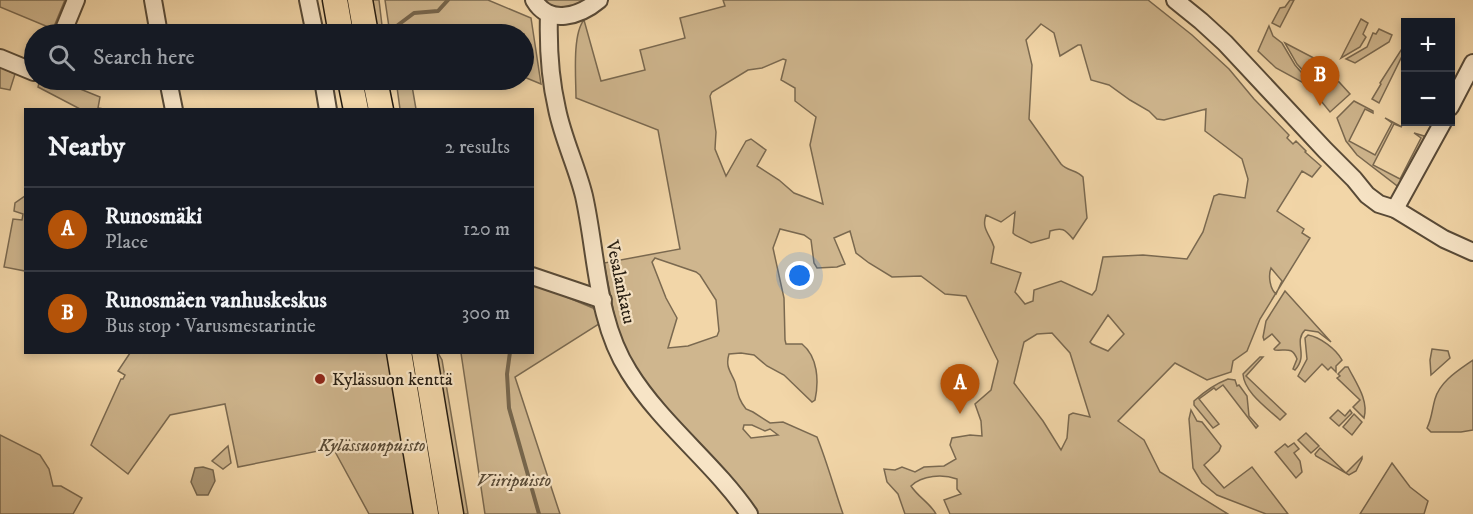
<!DOCTYPE html>
<meta charset="utf-8">
<style>
:root{--surface:#171b24;--page:#242831;--text:#f1f3f6;--muted:#9ea1a6;--line:#363941;--accent:#b45309}
body{margin:0;font-family:"IM FELL DW Pica",serif;background:var(--page);color:var(--text)}
.controls{position:absolute;right:18px;top:18px;display:grid;overflow:hidden;border-radius:0px;box-shadow:0 3px 9px #0003}
.controls button{width:54px;height:54px;display:grid;place-items:center;padding:0;border:0;border-bottom:2px solid var(--line);background:var(--surface);color:var(--text);font:30px sans-serif}
.you{position:absolute;left:800px;top:276px;width:21px;height:21px;margin:-15px;border:4px solid #fff;border-radius:50%;background:#1a73e8;box-shadow:0 0 0 9px #1a73e833}
.badge{display:grid;place-items:center;width:39px;height:39px;border-radius:50%;background:var(--accent);color:#fff;font-size:20px;font-weight:700}
.pin{position:absolute;translate:-50% -50px;filter:drop-shadow(0 2px 3px #0008)}
.pin::after{content:'';position:absolute;top:32px;width:21px;height:18px;background:inherit;clip-path:polygon(0 0,100% 0,50% 100%)}
.list{margin:0;padding:0;list-style:none}
h2{display:flex;justify-content:space-between;align-items:center;height:78px;margin:0;padding:0 24px;font-size:26px}
h2 small{font-size:20px;font-weight:400;color:var(--muted)}
.list li{display:grid;grid-template-columns:39px 1fr auto;gap:18px;align-items:center;box-sizing:border-box;height:84px;padding:0 24px;border-top:2px solid var(--line)}
.list b{display:block;font-size:22px;white-space:nowrap}
.list p{margin:0;font-size:20px;white-space:nowrap;color:var(--muted)}
.list em{font-size:20px;font-style:normal;color:var(--muted)}
.icon{flex:none;width:33px;height:33px;fill:none;stroke:currentColor;stroke-width:2;stroke-linecap:round;stroke-linejoin:round}
.map{position:relative;flex:none;width:1473px;height:514px;overflow:hidden}
.search{position:absolute;background:var(--surface);box-shadow:0 3px 9px #0003;left:24px;top:24px;width:510px;height:66px;display:flex;align-items:center;gap:15px;box-sizing:border-box;padding:0 21px;border-radius:33px;color:var(--muted);font-size:22px}
.panel{position:absolute;background:var(--surface);box-shadow:0 3px 9px #0003;left:24px;top:108px;width:510px;height:246px;border-radius:0px}
.map>svg:first-child{display:block}
.green{fill:#cfb68e;stroke:#7a6950;stroke-width:1.5;fill-rule:evenodd}
.water{fill:#ac9775;stroke:#76664d;stroke-width:1.5}
.lines{fill:none;stroke-linecap:round;stroke-linejoin:round}
.stream{stroke:#76664d;stroke-width:4}
.minor-casing{stroke:#584a37;stroke-width:20}
.highway-casing{stroke:#251c11;stroke-width:27}
.minor{stroke:#f7e4c6;stroke-width:16}
.highway{stroke:#f2d6a8;stroke-width:24}
.poi-dot{fill:#8f2418;stroke:#f7e4c6;stroke-width:2}
.labels{text-anchor:middle;stroke-width:4.5;stroke-linejoin:round;paint-order:stroke}
.street-label{font-size:18px;fill:#251c11;stroke:#f7e4c6}
.poi-label{font-size:18px;fill:#251c11;stroke:#f7e4c6;text-anchor:start}
.park-label{font-size:18px;font-style:italic;fill:#584a36;stroke:#f7e4c6}
</style>
<div class="map">
<svg width="1473" height="514" viewBox="0 0 1473 514">
<rect width="100%" height="100%" fill="#f2d6a8"/>
<filter id="stains"><feTurbulence type="fractalNoise" baseFrequency=".00333" numOctaves="4"/><feColorMatrix values="0 0 0 0 .2 0 0 0 0 .09 0 0 0 0 .02 0 0 0 .5 -.17"/></filter>
<radialGradient id="worn" r=".72"><stop offset=".6" stop-color="#630" stop-opacity="0"/><stop offset="1" stop-color="#630" stop-opacity=".3"/></radialGradient>
<g class="green">
<polygon points="0,0 65,0 53,29 0,7"/>
<polygon points="368,0 379,0 383,34 375,34"/>
<polygon points="385,0 488,0 531,18 541,84 524,77 524,34 417,34 401,28 402,34 390,34"/>
<polygon points="538,0 592,0 562,13"/>
<path d="M723 0H1148L1192 35 1229 69 1254 99 1289 135 1287 138 1293 144 1296 141 1306 151 1305 152 1321 166 1312 177 1302 171 1277 211 1304 229 1302 233 1310 238 1260 319 1247 351 1233 361 1231 372 1207 380 1175 363 1118 421 1144 440 1160 472 1228 514H950L944 500 961 494 957 489V479C943 474 922 475 911 486 918 497 930 503 936 514H905L898 494 887 482 884 469 895 470 902 467 915 472 924 467 944 466 956 459 950 445 952 438 970 435 982 436 981 421 975 404 991 390 998 361 995 355 966 296 945 294 921 276 892 277 869 263 856 253 850 231 834 238 845 264 837 267 817 268 814 263 811 240 804 235 780 229 773 248 784 298 785 340 786 344H802C818 357 819 381 815 400L812 402 784 375 767 366 754 355 741 353 729 354C725 367 731 372 735 382 738 393 738 399 746 409L753 412 770 423 783 422 817 437C827 462 834 488 843 514H755L641 381 619 339 604 263 680 249 658 130 576 98C576 79 572 34 584 20L601 81 645 70 640 50 685 38 680 18 725 6ZM1041 24 1054 33 1060 56 1078 45H1081L1091 80 1109 85 1130 100 1149 111 1157 119 1164 120 1206 109 1205 131 1242 159 1248 179 1245 198 1219 194 1214 196 1203 232 1187 259 1143 255 1103 257 1096 290 1092 295 1061 281 1034 290 1033 301 1025 304 1015 292 1021 273 991 263 994 247C990 234 981 229 986 215L1001 222 1015 212 1013 233 1015 235 1031 243 1049 238 1050 231C1062 227 1065 229 1073 239L1087 218 1083 177C1077 170 1067 171 1061 164L1029 119 1032 65 1026 40ZM783 59 786 60 781 80 795 88V101L816 117 810 145 823 204 794 193 779 180 757 166 766 150 751 139 746 141 726 176 715 149 716 132 710 96 712 92 748 70 762 68ZM655 258 696 272 700 275 716 300 719 331 717 336 688 346 668 348 677 318 666 298 652 262ZM1271 268 1282 281 1276 294C1270 289 1268 276 1271 268ZM1108 315 1124 334 1108 351 1092 344 1090 342ZM1052 333 1070 353 1090 417 1073 413 1069 415 1067 438 1061 450 1043 421 1014 383 1024 342 1037 334ZM744 425H752L765 431 770 429 778 435 751 438 743 429Z"/>
<polygon points="1290,0 1294,0 1280,27 1272,23 1280,8 1285,7"/>
<polygon points="1361,19 1368,23 1363,34 1366,37 1360,47 1341,58"/>
<polygon points="1269,26 1273,36 1282,43 1295,65 1315,88 1311,90 1302,82 1276,68 1258,51"/>
<polygon points="1379,29 1392,35 1389,42 1355,63 1346,59 1367,47 1373,33 1376,34"/>
<polygon points="1285,43 1333,68 1334,73 1317,86 1297,64"/>
<polygon points="1403,47 1405,50 1379,103 1372,99 1381,84 1380,83"/>
<polygon points="0,67 15,74 10,90 0,88"/>
<polygon points="46,80 58,80 100,97 98,108 104,109 80,109 38,87 39,83 44,84"/>
<polygon points="396,80 411,80 416,109 400,109"/>
<polygon points="1334,80 1339,82 1350,94 1330,112 1317,96 1318,92"/>
<polygon points="1354,101 1373,111 1373,113 1365,109 1349,141 1375,155 1392,123 1385,118 1402,127 1394,124 1373,165 1400,179 1421,138 1414,133 1424,136 1426,140 1400,188 1357,155 1346,141 1337,118"/>
<polygon points="25,196 25,271 4,267 13,219 22,220 23,214 14,211 15,203"/>
<polygon points="533,283 593,308 596,311 599,324 515,377 560,514 485,514 461,353 532,352"/>
<path d="M1285 291 1331 342 1318 332 1305 330C1293 342 1309 355 1295 370L1293 369 1297 359C1292 346 1286 351 1275 350L1274 349 1280 343 1272 334 1264 340 1263 337 1266 321Z"/>
<path d="M1308 335C1320 337 1336 349 1342 360L1336 366V372L1331 367 1328 370 1322 364 1305 382 1298 376 1307 359 1305 338Z"/>
<polygon points="1432,349 1448,351 1450,358 1431,375 1430,360"/>
<polygon points="130,353 393,353 420,514 369,514 333,448 238,467 225,404 170,415 128,474 91,445 121,379 123,379 125,375 118,371"/>
<polygon points="436,353 438,353 442,360 468,514 459,514"/>
<path d="M1260 357H1263L1246 376 1286 414 1280 420C1267 408 1244 392 1243 374Z"/>
<path d="M1473 360V430L1461 432H1431L1427 428C1432 418 1432 409 1435 399 1440 381 1459 370 1473 360Z"/>
<path d="M1345 367H1348C1356 383 1369 400 1364 418L1353 407 1360 400 1337 378 1340 376 1338 374Z"/>
<path d="M1228 379 1235 380 1237 386 1239 385 1247 396 1249 416 1258 426 1256 428 1223 385 1216 390 1214 388 1199 399 1219 424 1213 428 1194 405V401C1205 391 1215 384 1228 379Z"/>
<polygon points="1191,410 1197,421 1202,422 1221,446 1219,451 1204,465 1224,488 1252,467 1288,514 1266,514 1217,495 1202,483 1193,468 1189,419"/>
<polygon points="1338,410 1345,416 1350,410 1352,413 1339,426 1330,418"/>
<polygon points="1354,414 1362,422 1352,435 1343,427"/>
<polygon points="1306,433 1319,446 1311,453 1298,440"/>
<polygon points="0,435 40,455 49,469 53,486 61,486 82,498 73,514 0,514"/>
<polygon points="1294,443 1299,449 1294,453 1300,461 1302,472 1296,478 1275,452 1285,444 1288,447"/>
<polygon points="228,446 231,463 223,469 212,461"/>
<polygon points="1320,448 1346,473 1362,457 1362,459 1356,471 1349,475 1316,456 1315,454"/>
<polygon points="1392,463 1410,487 1428,501 1424,514 1360,514"/>
</g>
<polygon class="water" points="203,467 213,470 215,481 208,495 197,495 191,482 195,468"/>
<g class="lines">
<g class="stream">
<polyline points="394,28 414,13 438,11 448,0"/>
<polyline points="510,352 507,374 509,408 539,514"/>
</g>
<g class="minor-casing">
<g id="minor">
<polyline points="153,0 159,34"/>
<polyline points="308,0 315,34"/>
<path d="M534 0C549 26 580 16 599 0"/>
<polyline points="1175,0 1201,21 1225,43 1325,150 1354,179 1367,195 1379,204 1395,209 1444,239 1473,252"/>
<path d="M549 14C548 46 550 79 557 109 563 139 577 167 584 196 597 254 596 321 629 372 662 425 714 463 749 514"/>
<polyline points="62,34 76,0"/>
<polyline points="0,58 34,72"/>
<polyline points="168,80 174,110"/>
<polyline points="323,80 328,110"/>
<polyline points="1450,107 1473,63"/>
<polyline points="1395,209 1443,122"/>
<polyline points="532,276 603,300"/>
</g>
</g>
<g class="highway-casing">
<g id="highway">
<polyline points="335,0 341,34"/>
<polyline points="360,0 366,34"/>
<polyline points="350,80 356,110"/>
<polyline points="375,80 381,110"/>
<polyline points="399,352 426,514"/>
<polyline points="424,352 451,514"/>
</g>
</g>
<use href="#minor" class="minor"/>
<use href="#highway" class="highway"/>
</g>
<circle class="poi-dot" cx="320" cy="379" r="6"/>
<g class="labels">
<g class="street-label">
<text transform="translate(621 282) rotate(78)" y="6">Vesalankatu</text>
</g>
<g class="poi-label">
<text x="332" y="385">Kylässuon kenttä</text>
</g>
<g class="park-label">
<text x="372" y="451">Kylässuonpuisto</text>
<text x="514" y="486">Viiripuisto</text>
</g>
</g>
<rect width="100%" height="100%" filter="url(#stains)"/>
<rect width="100%" height="100%" fill="url(#worn)"/>
</svg>
<div class="controls">
<button>+</button>
<button>−</button>
</div>
<div class="you"></div>
<div class="pin badge" style="left:960px;top:414px">A</div>
<div class="pin badge" style="left:1320px;top:106px">B</div>
<div class="search"><svg class="icon" aria-label="search" viewBox="0 0 24 24"><circle cx="10" cy="10" r="6"/><path d="M15 15l6 6"/></svg>Search here</div>
<section class="panel">
<h2>Nearby<small>2 results</small></h2>
<ul class="list">
<li><span class="badge">A</span><div><b>Runosmäki</b><p>Place</p></div><em>120 m</em></li>
<li><span class="badge">B</span><div><b>Runosmäen vanhuskeskus</b><p>Bus stop · Varusmestarintie</p></div><em>300 m</em></li>
</ul>
</section>
</div>
